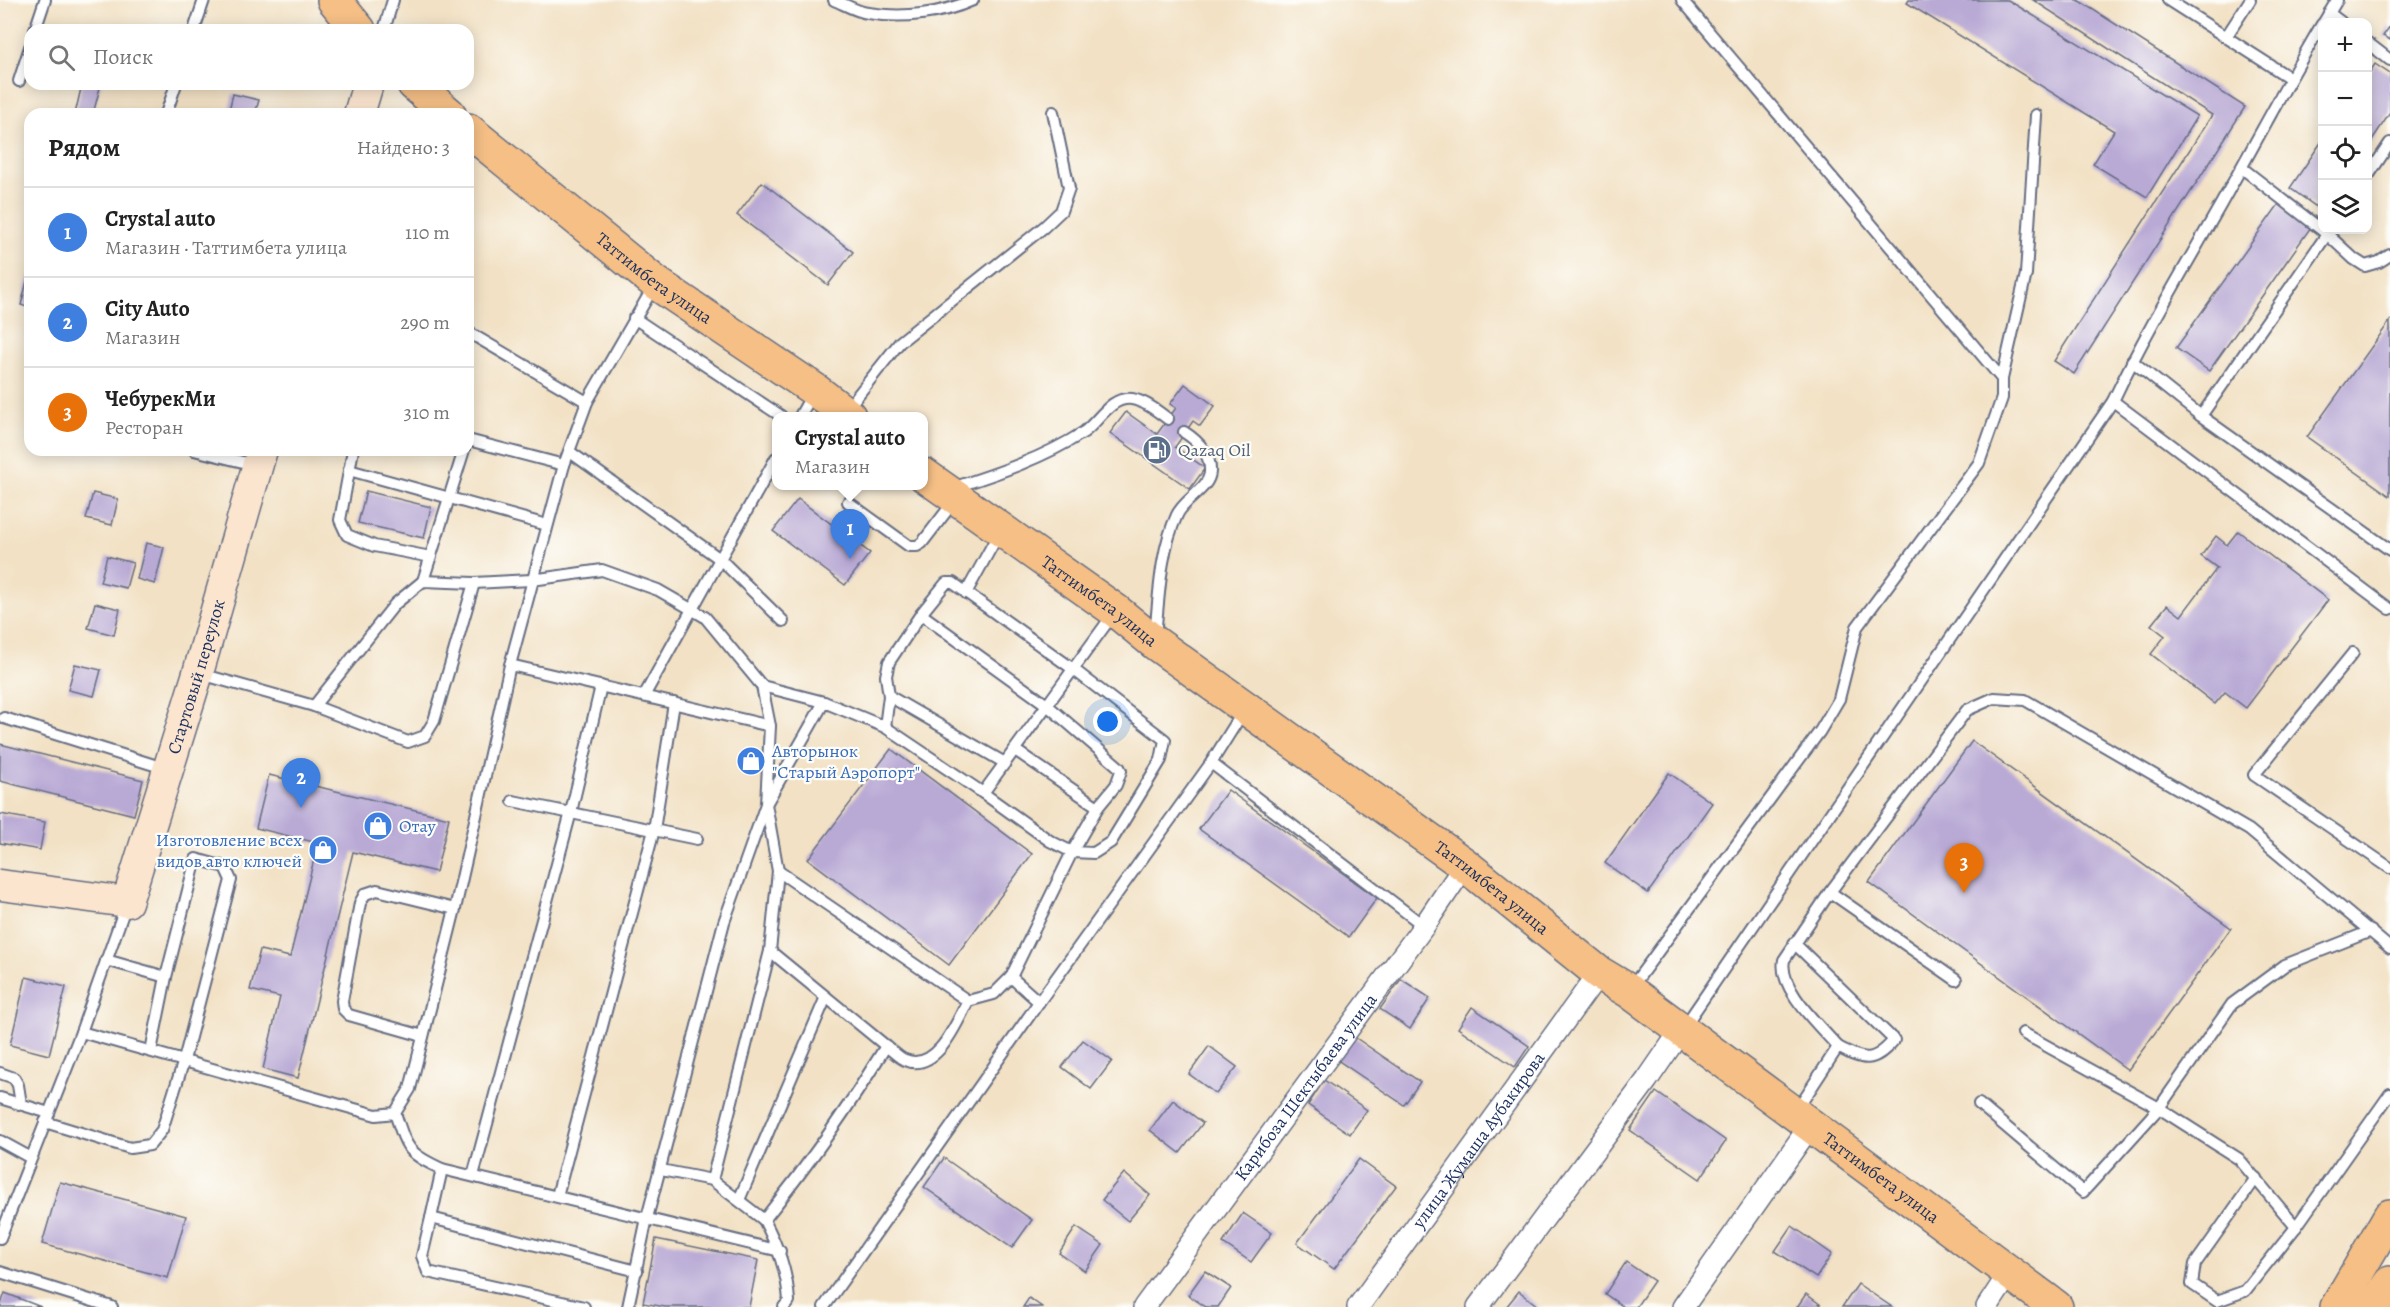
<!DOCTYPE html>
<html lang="ru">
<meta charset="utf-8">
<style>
:root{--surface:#fff;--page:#f6f6f6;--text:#222;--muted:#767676;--line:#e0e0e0;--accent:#1f6fb2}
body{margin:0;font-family:Alegreya,serif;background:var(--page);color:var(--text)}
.controls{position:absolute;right:18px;top:18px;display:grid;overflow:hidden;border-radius:12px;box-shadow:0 3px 15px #0003}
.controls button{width:54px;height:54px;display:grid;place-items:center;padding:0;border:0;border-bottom:2px solid var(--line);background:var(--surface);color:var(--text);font:30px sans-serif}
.you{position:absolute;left:1108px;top:722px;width:21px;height:21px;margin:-15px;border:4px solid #fff;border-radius:50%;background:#1a73e8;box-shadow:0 0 0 9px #1a73e833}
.badge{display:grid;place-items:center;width:39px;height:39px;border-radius:50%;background:var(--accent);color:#fff;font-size:20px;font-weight:700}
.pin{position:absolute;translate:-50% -50px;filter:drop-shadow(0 2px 3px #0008)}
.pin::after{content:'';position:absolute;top:32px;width:21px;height:18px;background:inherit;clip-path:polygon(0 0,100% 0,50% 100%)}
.popup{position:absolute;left:772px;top:412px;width:156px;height:78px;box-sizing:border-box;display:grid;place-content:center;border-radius:12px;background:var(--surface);filter:drop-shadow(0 2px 4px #0005);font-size:20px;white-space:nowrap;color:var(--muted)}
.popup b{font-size:22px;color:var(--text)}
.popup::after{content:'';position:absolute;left:50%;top:100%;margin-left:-12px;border:12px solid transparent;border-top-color:var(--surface)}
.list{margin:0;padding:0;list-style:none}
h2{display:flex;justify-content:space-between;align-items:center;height:78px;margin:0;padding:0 24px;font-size:26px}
h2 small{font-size:20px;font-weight:400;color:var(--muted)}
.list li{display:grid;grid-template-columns:39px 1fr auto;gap:18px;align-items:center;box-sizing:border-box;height:90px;padding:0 24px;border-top:2px solid var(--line)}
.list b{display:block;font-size:22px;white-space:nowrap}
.list p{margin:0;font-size:20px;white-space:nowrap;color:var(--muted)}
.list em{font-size:20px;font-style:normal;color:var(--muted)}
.icon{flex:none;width:33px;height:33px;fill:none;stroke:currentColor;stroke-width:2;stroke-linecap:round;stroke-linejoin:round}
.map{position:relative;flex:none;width:2390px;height:1307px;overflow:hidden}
.search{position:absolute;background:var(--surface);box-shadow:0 3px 15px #0003;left:24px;top:24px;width:450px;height:66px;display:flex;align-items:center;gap:15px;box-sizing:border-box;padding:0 21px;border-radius:18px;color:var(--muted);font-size:22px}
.panel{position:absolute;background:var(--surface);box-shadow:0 3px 15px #0003;left:24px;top:108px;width:450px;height:348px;border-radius:18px}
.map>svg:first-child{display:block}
.building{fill:#b9aad5}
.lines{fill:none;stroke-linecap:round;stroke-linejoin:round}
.lane-casing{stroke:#666d82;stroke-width:14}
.street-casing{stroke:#666d82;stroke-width:24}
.secondary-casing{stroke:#666d82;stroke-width:33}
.primary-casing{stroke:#666d82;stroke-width:36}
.lane{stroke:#fff;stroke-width:10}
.street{stroke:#fff;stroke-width:21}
.secondary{stroke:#fbe5cf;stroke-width:30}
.primary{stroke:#f5bf86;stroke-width:33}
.labels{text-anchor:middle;stroke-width:4.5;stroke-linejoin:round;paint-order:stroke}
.street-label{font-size:18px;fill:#1b2f5e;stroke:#fdfcf7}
.service-label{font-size:18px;fill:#4e5e75;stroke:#fdfcf7;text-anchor:start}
.shop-label{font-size:18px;fill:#366cbe;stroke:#fdfcf7;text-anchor:start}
</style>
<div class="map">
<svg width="2390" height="1307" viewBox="0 0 2390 1307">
<rect width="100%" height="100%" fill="#fdfcf7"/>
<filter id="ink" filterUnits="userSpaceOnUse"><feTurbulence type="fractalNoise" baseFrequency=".0167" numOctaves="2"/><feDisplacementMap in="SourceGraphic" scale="12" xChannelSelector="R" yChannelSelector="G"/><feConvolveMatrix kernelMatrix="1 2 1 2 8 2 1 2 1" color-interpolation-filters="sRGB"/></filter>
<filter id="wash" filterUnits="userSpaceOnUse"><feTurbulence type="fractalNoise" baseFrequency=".008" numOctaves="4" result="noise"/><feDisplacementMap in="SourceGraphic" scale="24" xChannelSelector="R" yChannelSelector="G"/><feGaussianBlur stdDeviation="1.35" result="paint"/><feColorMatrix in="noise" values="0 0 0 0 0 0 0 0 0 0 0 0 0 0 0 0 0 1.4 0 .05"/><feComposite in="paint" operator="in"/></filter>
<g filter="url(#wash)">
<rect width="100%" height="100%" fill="#f2e1c4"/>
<g id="blocks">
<g class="building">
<polygon points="1909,0 2008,0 2197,116 2147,197 2093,164 2114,131 1907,3"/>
<polygon points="2033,0 2078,0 2245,107 2074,374 2054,361 2212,115"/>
<polygon points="2390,26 2390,40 2383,36"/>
<polygon points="2375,64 2390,74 2390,113 2368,146 2368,75"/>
<polygon points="82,84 101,84 93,114 75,114"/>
<polygon points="233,94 259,100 255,114 228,114"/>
<polygon points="2322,141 2322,211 2290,188"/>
<polygon points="762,182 853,252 828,285 737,215"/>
<polygon points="2279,204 2311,227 2209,371 2176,348"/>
<polygon points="29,273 30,273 30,308 21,305"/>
<polygon points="2390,321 2390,496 2307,437"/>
<polygon points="1185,384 1215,406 1200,426 1193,421 1175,447 1205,468 1190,489 1110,433 1126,412 1157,434 1176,408 1170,404"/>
<polygon points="366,491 431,507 424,538 358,523"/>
<polygon points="93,493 118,499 112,525 86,519"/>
<polygon points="798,499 870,553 845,585 773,531"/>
<polygon points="2238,531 2328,600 2246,708 2225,692 2215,704 2151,654 2165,636 2151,625 2167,605 2181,616 2217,568 2201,556 2216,536 2227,545"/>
<polygon points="146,543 164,547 155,584 137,579"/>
<polygon points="107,556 133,563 126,588 100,582"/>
<polygon points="95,603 120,609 114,635 88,628"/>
<polygon points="75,664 101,670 94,696 68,690"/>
<polygon points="1972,741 2231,928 2128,1070 1869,882"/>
<polygon points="0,744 143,780 134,815 0,781"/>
<polygon points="891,749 1032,854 949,965 808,859"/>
<polygon points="1669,773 1712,803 1648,893 1605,863"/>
<polygon points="269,775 449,818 436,872 353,852 298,1078 263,1069 280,997 250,990 260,950 290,957 318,843 256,828"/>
<polygon points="1228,790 1377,898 1349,937 1199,829"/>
<polygon points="0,814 45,822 40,850 0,843"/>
<polygon points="26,977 66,987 49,1055 10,1045"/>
<polygon points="1401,979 1430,998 1410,1029 1380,1009"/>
<polygon points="1472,1007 1529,1046 1515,1067 1458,1028"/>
<polygon points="1353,1036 1420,1082 1404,1105 1336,1059"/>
<polygon points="1083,1040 1112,1061 1091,1089 1062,1067"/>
<polygon points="1209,1046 1237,1067 1216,1094 1189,1074"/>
<polygon points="1324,1080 1367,1110 1350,1134 1308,1105"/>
<polygon points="1656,1092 1726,1141 1700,1179 1630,1130"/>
<polygon points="1173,1100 1203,1123 1180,1153 1150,1130"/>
<polygon points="944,1158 1032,1220 1012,1248 924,1187"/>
<polygon points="1359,1159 1396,1186 1334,1269 1297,1243"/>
<polygon points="1124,1173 1150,1195 1128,1221 1102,1200"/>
<polygon points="60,1182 186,1216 168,1278 42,1244"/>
<polygon points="1243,1213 1272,1233 1251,1262 1223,1243"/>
<polygon points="1792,1226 1832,1254 1816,1278 1775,1251"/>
<polygon points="1076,1227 1103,1245 1085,1271 1059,1253"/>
<polygon points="656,1239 758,1260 749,1307 665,1307 643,1303"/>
<polygon points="1626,1262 1654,1281 1636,1307 1624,1307 1605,1294"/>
<polygon points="1205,1271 1231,1288 1218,1307 1206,1307 1188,1295"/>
<polygon points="1858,1284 1892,1307 1842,1307"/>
<polygon points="1519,1291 1539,1307 1506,1307"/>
<polygon points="5,1293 41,1307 0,1307"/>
<polygon points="1806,1294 1821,1305 1820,1307 1797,1307"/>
<polygon points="1029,1298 1042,1307 1023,1307"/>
</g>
</g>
</g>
<g filter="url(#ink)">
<use href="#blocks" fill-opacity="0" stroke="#666d82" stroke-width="1.5"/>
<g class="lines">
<g class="lane-casing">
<g id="lane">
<path d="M834 0C844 4 857 12 868 13 902 19 942 14 973 0"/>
<polyline points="2168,0 2290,78"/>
<polyline points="2329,13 2341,22"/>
<polyline points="2324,22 2337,0"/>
<polyline points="35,30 45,0"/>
<polyline points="194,30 204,0"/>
<polyline points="384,30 393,0"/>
<polyline points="2226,37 2250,0"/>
<polyline points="2368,43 2390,60"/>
<polyline points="19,81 30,47"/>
<polyline points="166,114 176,84"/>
<polyline points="2242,168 2327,234 2354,259 2365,266 2379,262 2390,255"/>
<polyline points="2368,176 2390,143"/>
<polyline points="634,318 781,416"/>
<polyline points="468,332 587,402"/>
<polyline points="2132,361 2201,416 2390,550"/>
<polyline points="2002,379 2026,274 2036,115"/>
<polyline points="2113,401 2390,609"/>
<polyline points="846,410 900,342 1044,227 1061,211 1069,188 1053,112"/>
<polyline points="800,416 813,393"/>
<polyline points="2201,416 2330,230"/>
<polyline points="468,440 564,465"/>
<polyline points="194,450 255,465"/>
<polyline points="353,450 340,520 347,535 374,546 431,557"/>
<polyline points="570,452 720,559 783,621"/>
<polyline points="349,470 547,525"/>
<path d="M952 488C996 474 1044 458 1084 432 1099 421 1111 396 1132 399 1145 401 1159 412 1168 419"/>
<polyline points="848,502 909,546 917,546 922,543 955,500"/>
<polyline points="423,581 464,450"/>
<polyline points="966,593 999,533"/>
<polyline points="921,614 1047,705 1119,767 1121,771 1116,785 1098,807"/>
<path d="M1155 636C1159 597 1160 551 1177 515 1184 499 1209 489 1210 472 1211 454 1198 441 1184 432"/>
<polyline points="2353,653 2254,775 2390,868"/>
<polyline points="510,665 770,726"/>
<polyline points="201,674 314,706 395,604 423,581 474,583 532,580 602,570 658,590 705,617 762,686 770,726 766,804 778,871 770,951 712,1180"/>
<path d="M762 686 824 702 885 727 983 793 1050 841 1072 852 1011 977 994 994 968 1001C957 1022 937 1073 905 1060 899 1058 892 1050 886 1046 849 1107 809 1164 764 1220 778 1247 787 1271 789 1301L784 1307"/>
<polyline points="644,696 776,458"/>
<polyline points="889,696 1005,763"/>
<polyline points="314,706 408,742 425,736 434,721 474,583"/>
<polyline points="4,718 167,769"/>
<polyline points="885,727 889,696 886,676 889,662 921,614 946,583 953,583 1073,669 1165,740 1161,760 1111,842 1094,853 1072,852 1098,807 1015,750"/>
<polyline points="1211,763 1424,926"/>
<polyline points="983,793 1114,613"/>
<polyline points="513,801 697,839"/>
<polyline points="778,871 968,1001"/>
<polyline points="1830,892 1956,980"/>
<path d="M1794 943 1894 1040C1873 1064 1864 1061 1838 1047"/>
<polyline points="770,951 886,1046"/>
<polyline points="106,960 166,977"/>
<polyline points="1011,977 1039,1002"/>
<polyline points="1631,988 1820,731 1839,699 1857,627 1979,463 2002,398 2002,379 1682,0"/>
<path d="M1684 1027 2113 401C2145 333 2184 269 2221 204 2255 144 2287 83 2322 24"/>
<polyline points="81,1032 376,1115 395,1113 410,1089 455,909 510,665 564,465 587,402 654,286"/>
<polyline points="2023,1033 2159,1108 2239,1159 2296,1227 2390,1094"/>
<polyline points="423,1036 349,1015 343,1009 342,1001 360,903 365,894 377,890 455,909"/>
<polyline points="0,1073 14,1078 18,1085 21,1104"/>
<polyline points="0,1098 49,1113"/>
<polyline points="1979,1104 2083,1192 2159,1108 2232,1004 2285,965 2371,931"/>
<path d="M1796 1111 1838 1047C1820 1026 1778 989 1784 960L1830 892 1967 710 1994 698 2025 700 2249 830 2390 948"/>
<path d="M395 1113C407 1149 407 1153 442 1169L431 1218 637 1271"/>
<polyline points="45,1122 130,1148 150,1145 162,1130 184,1060 231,880 225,867 196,859 166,977 151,1051"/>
<polyline points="0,1141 31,1158"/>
<polyline points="442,1169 780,1251"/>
<polyline points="661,1170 712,1180 764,1220"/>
<polyline points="473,1176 571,812 601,686"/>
<polyline points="2256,1178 2195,1264 2192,1284 2217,1301 2245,1291 2296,1227"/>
<polyline points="557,1196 654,830 674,703"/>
<polyline points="739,1200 826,997"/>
<polyline points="431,1218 422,1256 428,1272 584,1307"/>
<polyline points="0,1238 81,1032 126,905"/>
<polyline points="0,1272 112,1307"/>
<polyline points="628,1307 647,1218 724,922 766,804 824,702"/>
<polyline points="824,1307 1039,1002 1211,763 1243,712"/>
</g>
</g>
<g class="street-casing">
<g id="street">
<path id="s1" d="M1144 1307 1424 926 1465 865"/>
<path id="s2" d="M1358 1307 1599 973"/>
<polyline points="1478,1307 1647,1080 1682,1029"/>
<polyline points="1683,1307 1810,1126"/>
<polyline points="1987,1307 2010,1272"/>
</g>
</g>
<g class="secondary-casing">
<g id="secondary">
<polyline points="359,114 368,84"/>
<path id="s3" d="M0 885 127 902 198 673 262 450"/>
</g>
</g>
<g class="primary-casing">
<g id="primary">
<polyline points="334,0 359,30"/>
<polyline points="414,84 449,114"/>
<path id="s4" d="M468 130 656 283 815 390 849 416"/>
<path id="s5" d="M924 475 1116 611 1155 643 1465 865 1599 973 1629 991 2056 1307"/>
<polyline points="2337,1307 2390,1216"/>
<polyline points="2373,1307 2390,1283"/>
</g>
</g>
<use href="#lane" class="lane"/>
<use href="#street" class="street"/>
<use href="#secondary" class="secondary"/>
<use href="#primary" class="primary"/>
</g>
</g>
<defs>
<g id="fuel-disc" transform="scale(1.5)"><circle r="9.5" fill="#5c6f8a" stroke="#fdfcf7"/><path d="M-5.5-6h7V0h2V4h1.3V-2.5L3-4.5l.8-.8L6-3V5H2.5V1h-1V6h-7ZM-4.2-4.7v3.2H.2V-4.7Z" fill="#fff"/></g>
<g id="shop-disc" transform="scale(1.5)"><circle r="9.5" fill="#3f7fe0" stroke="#fdfcf7"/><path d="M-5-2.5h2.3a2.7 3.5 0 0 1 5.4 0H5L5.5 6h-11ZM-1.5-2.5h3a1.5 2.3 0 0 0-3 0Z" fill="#fff"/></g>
</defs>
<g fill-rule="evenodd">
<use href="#fuel-disc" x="1157" y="450"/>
<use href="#shop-disc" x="751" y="761"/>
<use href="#shop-disc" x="378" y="826"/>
<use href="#shop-disc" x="323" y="850"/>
</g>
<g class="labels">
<g class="street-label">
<text dy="6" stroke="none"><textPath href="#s4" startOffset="238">Таттимбета улица</textPath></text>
<text dy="6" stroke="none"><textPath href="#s5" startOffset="216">Таттимбета улица</textPath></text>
<text dy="6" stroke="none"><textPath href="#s3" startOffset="364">Стартовый переулок</textPath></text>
<text dy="6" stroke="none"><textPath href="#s5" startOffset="702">Таттимбета улица</textPath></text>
<text dy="6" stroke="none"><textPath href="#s1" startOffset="273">Карибоза Шектыбаева улица</textPath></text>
<text dy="6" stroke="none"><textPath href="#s2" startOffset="206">улица Жумаша Аубакирова</textPath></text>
<text dy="6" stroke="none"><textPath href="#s5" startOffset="1188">Таттимбета улица</textPath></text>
</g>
<g class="service-label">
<text x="1178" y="456">Qazaq Oil</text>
</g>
<g class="shop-label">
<text x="772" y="757">Авторынок<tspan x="772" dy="21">"Старый Аэропорт"</tspan></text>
<text x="399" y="832">Отау</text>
<text x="302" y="846" text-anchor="end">Изготовление всех<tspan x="302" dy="21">видов авто ключей</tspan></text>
</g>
</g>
</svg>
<div class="controls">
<button>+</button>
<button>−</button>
<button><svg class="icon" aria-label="locate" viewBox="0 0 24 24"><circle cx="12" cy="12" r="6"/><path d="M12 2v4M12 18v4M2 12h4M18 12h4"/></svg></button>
<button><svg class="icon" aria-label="layers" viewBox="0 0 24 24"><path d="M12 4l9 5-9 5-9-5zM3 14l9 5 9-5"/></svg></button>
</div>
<div class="you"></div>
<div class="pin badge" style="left:850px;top:559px;background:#3f7fe0">1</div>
<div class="popup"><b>Crystal auto</b>Магазин</div>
<div class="pin badge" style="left:301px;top:808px;background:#3f7fe0">2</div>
<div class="pin badge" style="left:1964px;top:893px;background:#e8710a">3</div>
<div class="search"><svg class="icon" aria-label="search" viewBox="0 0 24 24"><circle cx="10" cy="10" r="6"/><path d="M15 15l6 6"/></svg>Поиск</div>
<section class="panel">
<h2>Рядом<small>Найдено: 3</small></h2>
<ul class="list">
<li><span class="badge" style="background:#3f7fe0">1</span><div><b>Crystal auto</b><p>Магазин · Таттимбета улица</p></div><em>110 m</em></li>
<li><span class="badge" style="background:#3f7fe0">2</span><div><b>City Auto</b><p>Магазин</p></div><em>290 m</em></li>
<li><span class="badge" style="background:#e8710a">3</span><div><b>ЧебурекМи</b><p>Ресторан</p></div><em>310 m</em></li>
</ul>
</section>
</div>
